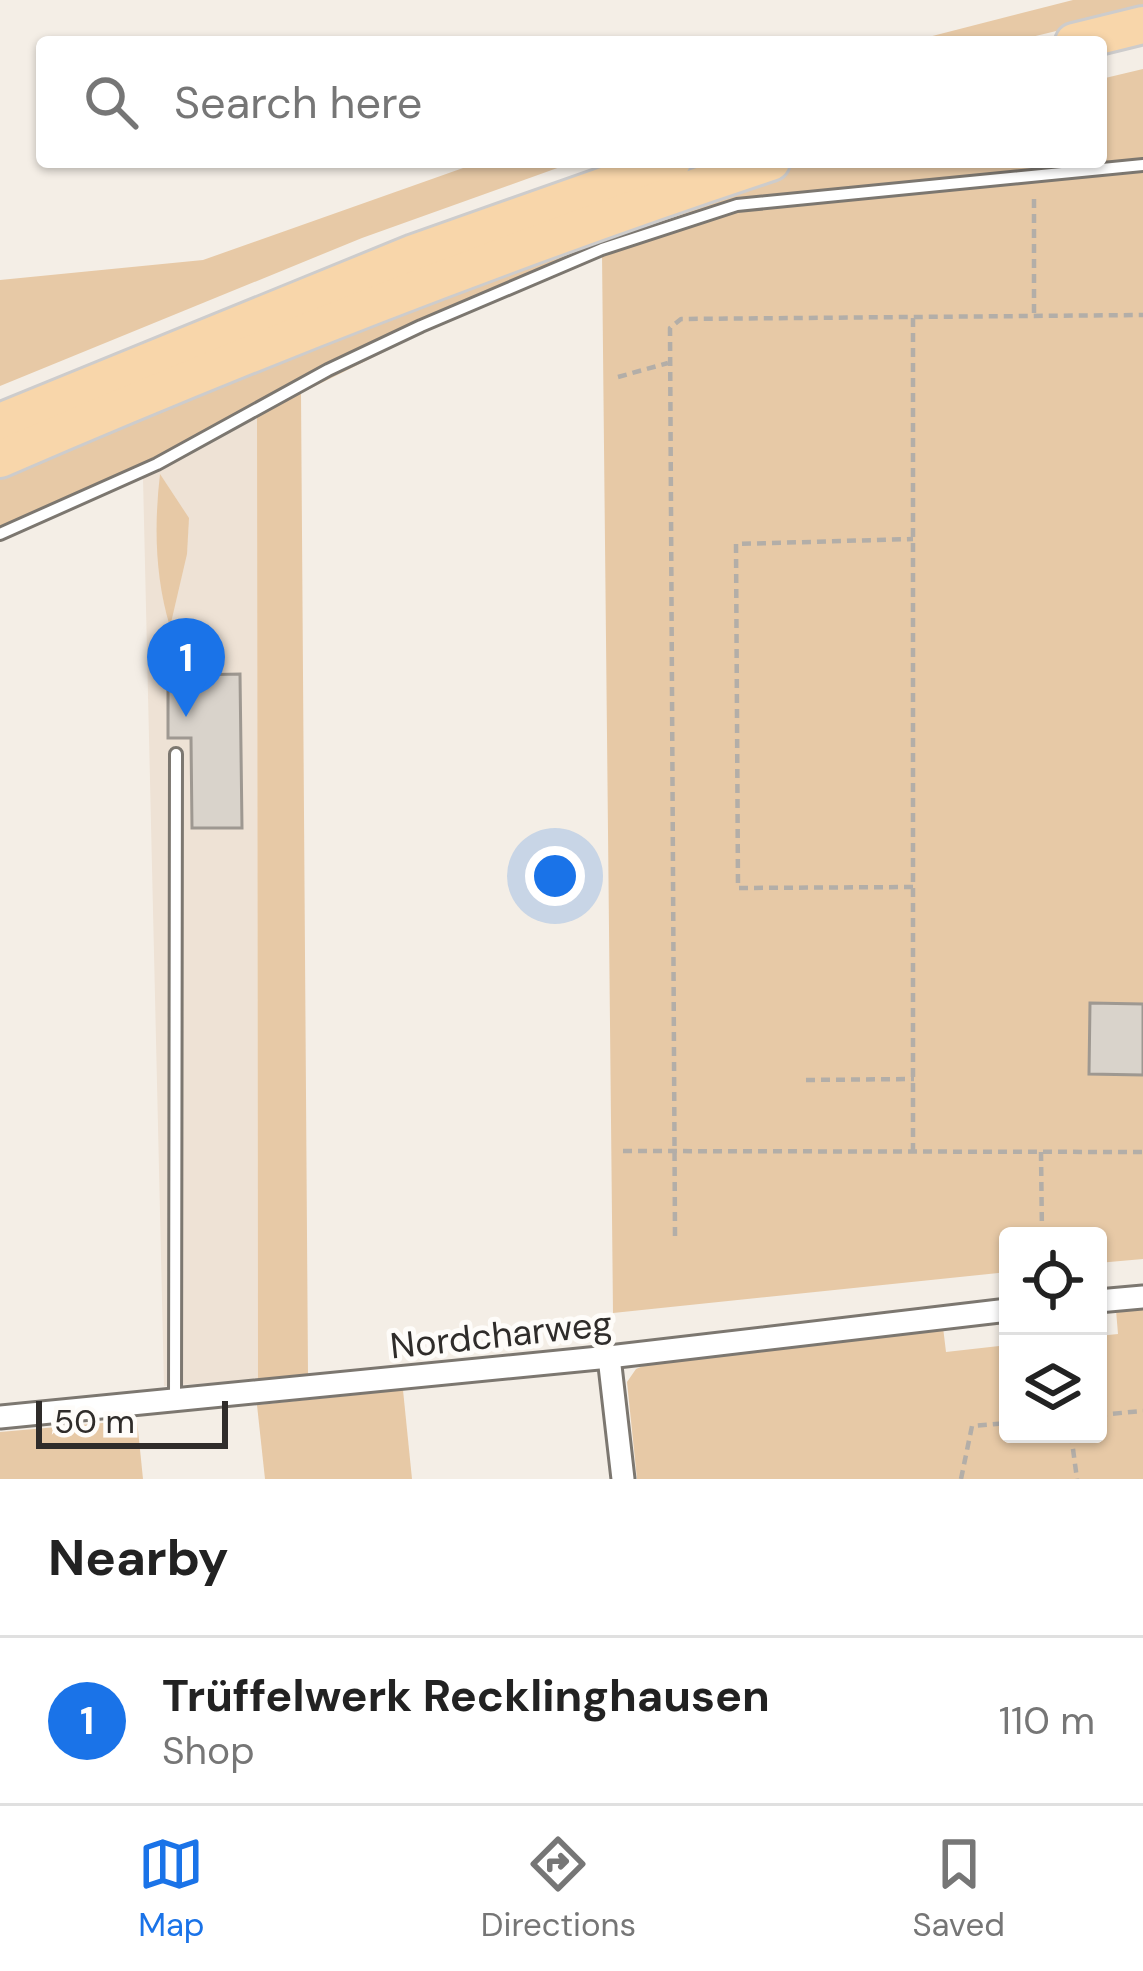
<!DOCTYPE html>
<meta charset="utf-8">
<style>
:root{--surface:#fff;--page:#f6f6f6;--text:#222;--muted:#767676;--line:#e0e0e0;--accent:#1a73e8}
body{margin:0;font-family:"DM Sans",sans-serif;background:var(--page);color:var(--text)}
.controls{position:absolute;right:36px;bottom:36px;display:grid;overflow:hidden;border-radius:12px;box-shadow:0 3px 9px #0004}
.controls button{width:108px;height:108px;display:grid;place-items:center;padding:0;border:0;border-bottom:3px solid var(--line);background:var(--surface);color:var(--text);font:60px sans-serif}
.scale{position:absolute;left:36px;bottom:30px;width:192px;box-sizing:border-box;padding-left:12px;border:6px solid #2f2c2a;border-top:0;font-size:33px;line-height:42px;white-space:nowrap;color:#2f2c2a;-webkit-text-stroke:9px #fefcf9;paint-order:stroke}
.you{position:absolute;left:555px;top:876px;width:42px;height:42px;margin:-30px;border:9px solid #fff;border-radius:50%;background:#1a73e8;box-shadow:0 0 0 18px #1a73e833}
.badge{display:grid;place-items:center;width:78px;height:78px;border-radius:50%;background:var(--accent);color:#fff;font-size:39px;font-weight:700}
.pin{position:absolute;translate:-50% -99px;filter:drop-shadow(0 3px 6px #0008)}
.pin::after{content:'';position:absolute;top:63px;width:42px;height:36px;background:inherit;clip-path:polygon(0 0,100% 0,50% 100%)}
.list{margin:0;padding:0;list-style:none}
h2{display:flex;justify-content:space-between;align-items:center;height:156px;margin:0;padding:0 48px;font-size:51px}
h2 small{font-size:39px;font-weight:400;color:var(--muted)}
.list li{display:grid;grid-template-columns:78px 1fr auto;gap:36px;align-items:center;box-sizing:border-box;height:168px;padding:0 48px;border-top:3px solid var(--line)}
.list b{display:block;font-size:45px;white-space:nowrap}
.list p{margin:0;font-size:39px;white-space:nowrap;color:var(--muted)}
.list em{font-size:39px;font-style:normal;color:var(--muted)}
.icon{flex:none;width:66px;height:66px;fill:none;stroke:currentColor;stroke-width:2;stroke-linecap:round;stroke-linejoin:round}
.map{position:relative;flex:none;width:1143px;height:1479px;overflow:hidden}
.search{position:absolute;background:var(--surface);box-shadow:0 3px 9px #0004;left:36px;right:36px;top:36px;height:132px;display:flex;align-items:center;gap:30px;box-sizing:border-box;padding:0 42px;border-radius:12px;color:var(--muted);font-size:45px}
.sheet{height:324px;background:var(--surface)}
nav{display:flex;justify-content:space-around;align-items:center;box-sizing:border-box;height:168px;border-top:3px solid var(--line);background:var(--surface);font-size:33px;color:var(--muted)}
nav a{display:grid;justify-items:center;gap:6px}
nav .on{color:var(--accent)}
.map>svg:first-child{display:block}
.built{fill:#eee2d5}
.green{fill:#e7c9a6}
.building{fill:#d9d3cb;stroke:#9e9891;stroke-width:3}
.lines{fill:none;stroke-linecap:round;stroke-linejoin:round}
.service-casing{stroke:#7c7770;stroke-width:16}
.minor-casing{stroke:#7c7770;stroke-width:27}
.trunk-casing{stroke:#cdcccc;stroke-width:42}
.path{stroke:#b3aea8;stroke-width:4.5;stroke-dasharray:9 6;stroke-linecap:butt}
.service{stroke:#fff;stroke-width:10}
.minor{stroke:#fff;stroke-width:21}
.trunk{stroke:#f8d6aa;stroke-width:36}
.labels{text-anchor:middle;stroke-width:10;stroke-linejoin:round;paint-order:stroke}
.street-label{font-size:36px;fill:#2f2c2a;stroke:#fefcf9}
</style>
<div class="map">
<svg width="1143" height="1479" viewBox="0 0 1143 1479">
<rect width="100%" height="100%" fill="#f4eee6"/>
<polygon class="built" points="257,415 258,1380 164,1386 143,478"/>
<g class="green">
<polygon points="1073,0 1143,0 1143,10 1011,42 909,42"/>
<polygon points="1143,69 1143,161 753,199 1143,170 1143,1259 1098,1263 1098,1236 1008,1236 1008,1272 613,1313 602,254 489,300 301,393 308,1374 258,1380 257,417 143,478 0,542 0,474 119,422 748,177 799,162 1101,162 1101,79"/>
<polygon points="480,162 574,162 362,238 0,386 0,280 203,260"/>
<path d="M160 474 189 518 187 554 170 627C155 577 154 526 160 474Z"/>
<polygon points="1143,1307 1143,1479 637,1479 627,1382 636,1369 654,1361 943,1327 946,1352 1008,1345 1008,1434 1098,1434 1098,1336 1118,1334 1116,1310"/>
<polygon points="403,1390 412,1479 265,1479 257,1405"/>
<polygon points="137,1420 143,1479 0,1479 0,1432"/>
</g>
<g class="building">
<polygon points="240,674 242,828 192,828 191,738 168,738 168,689 190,689 190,675"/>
<polygon points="1090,1003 1143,1004 1143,1075 1089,1074"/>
</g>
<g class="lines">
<g class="service-casing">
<g id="service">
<polyline points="0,534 157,464 328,370 421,326 602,249 737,205 1143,165"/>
<polyline points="175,1401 176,754"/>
</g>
</g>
<g class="minor-casing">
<g id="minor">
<polyline points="1098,1301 1143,1297"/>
<polyline points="609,1357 623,1479"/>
<polyline points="0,1417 609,1357 1008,1310"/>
</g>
</g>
<g class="trunk-casing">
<g id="trunk">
<polyline points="1074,42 1143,25"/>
<polyline points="0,422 414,253 672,162"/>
<path d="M0 459C254 349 509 249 771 162"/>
</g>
</g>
<g class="path">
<polyline points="1034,199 1034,316"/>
<polyline points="618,377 668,363"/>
<polyline points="913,887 738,888 736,544 913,539"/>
<polyline points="806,1080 914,1079"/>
<polyline points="623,1151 1143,1152"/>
<polyline points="913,1152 913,318"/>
<polyline points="1041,1152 1042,1236"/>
<polyline points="675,1236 670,328 681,319 1143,315"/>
<polyline points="1098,1415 1143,1411"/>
<polyline points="1071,1434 1077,1479"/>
<polyline points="961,1479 972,1426 1008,1423"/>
</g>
<use href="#service" class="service"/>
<use href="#minor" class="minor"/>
<use href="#trunk" class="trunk"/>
</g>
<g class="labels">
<g class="street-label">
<text transform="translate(501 1334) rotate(-6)" y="13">Nordcharweg</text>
</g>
</g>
</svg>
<div class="controls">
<button><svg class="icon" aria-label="locate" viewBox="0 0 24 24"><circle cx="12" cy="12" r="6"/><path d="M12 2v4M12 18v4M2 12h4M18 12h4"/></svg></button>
<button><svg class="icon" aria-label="layers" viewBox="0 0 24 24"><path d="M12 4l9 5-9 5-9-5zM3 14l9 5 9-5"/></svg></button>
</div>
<div class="scale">50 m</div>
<div class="you"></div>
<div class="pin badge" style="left:186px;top:717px">1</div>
<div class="search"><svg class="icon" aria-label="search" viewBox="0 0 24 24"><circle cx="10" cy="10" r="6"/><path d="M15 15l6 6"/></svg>Search here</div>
</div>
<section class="sheet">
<h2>Nearby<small></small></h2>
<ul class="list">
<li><span class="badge">1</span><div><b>Trüffelwerk Recklinghausen</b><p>Shop</p></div><em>110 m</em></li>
</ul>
</section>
<nav>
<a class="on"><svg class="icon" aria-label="map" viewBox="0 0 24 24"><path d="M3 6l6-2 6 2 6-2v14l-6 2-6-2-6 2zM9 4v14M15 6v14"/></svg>Map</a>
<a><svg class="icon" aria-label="directions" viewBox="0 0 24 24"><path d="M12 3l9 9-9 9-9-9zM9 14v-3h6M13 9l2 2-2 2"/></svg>Directions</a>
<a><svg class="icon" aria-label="saved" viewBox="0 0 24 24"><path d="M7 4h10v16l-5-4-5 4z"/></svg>Saved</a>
</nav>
